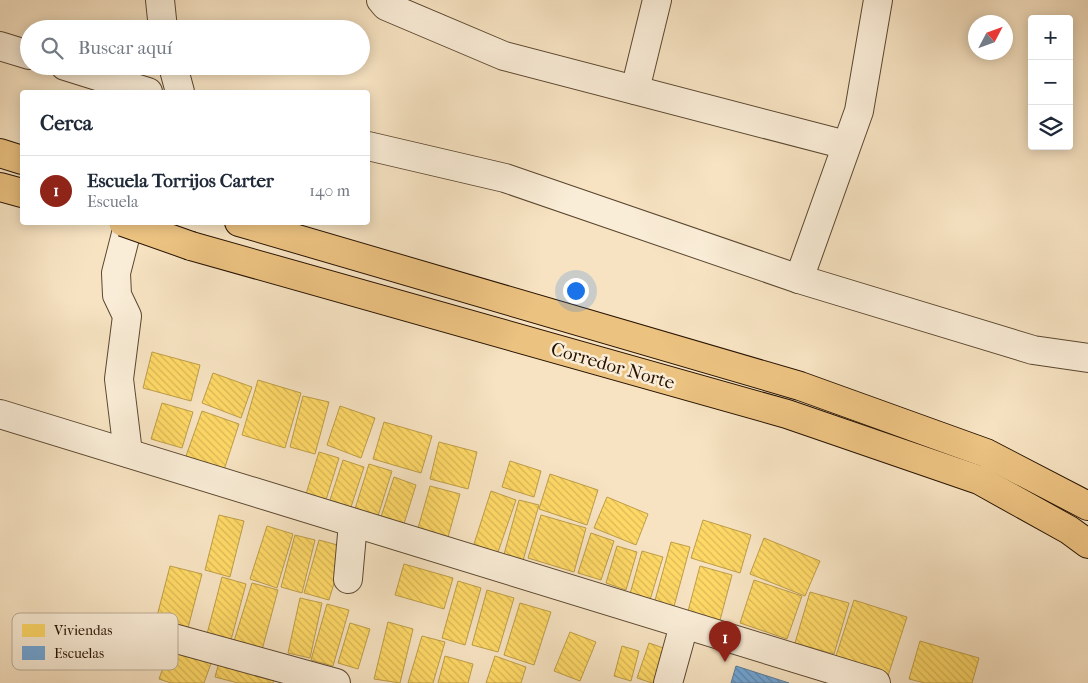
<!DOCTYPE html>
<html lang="es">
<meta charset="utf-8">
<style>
:root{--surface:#fff;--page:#f6f6f7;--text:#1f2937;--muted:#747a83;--line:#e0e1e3;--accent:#8f2418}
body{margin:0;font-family:"IM FELL French Canon",serif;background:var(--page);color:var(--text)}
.controls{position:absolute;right:15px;top:15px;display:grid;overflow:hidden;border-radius:5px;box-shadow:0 2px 12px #0003}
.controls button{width:45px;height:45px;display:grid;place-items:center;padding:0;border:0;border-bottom:1px solid var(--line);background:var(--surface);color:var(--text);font:25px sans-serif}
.compass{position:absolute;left:968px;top:15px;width:45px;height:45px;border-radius:50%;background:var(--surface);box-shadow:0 2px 12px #0003;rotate:49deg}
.you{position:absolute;left:575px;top:290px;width:18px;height:18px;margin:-12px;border:4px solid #fff;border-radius:50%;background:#1a73e8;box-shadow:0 0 0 8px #1a73e833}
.badge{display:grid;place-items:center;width:32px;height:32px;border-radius:50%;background:var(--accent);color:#fff;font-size:16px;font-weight:700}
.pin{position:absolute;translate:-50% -41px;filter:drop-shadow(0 1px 2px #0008)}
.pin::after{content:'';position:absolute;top:26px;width:18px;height:15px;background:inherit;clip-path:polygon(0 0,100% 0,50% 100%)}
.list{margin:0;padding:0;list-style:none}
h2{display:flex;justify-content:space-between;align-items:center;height:65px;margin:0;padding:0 20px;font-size:21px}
h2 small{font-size:16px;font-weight:400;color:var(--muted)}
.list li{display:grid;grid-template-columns:32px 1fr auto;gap:15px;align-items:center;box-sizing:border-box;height:70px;padding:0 20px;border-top:1px solid var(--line)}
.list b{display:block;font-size:19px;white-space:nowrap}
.list p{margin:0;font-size:16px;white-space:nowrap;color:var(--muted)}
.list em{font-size:16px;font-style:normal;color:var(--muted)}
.icon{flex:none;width:28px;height:28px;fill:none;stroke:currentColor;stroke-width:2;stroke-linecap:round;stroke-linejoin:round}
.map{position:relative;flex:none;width:1088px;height:683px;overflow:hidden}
.search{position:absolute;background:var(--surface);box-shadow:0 2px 12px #0003;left:20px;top:20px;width:350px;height:55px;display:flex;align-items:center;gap:12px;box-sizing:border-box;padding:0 18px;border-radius:28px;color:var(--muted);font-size:19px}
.panel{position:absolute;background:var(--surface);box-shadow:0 2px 12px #0003;left:20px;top:90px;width:350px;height:135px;border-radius:5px}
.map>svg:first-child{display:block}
.homes{fill:url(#homes-back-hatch);stroke:#be9e47}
.schools{fill:url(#schools-back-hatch);stroke:#597b9a}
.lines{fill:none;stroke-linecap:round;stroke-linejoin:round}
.minor-casing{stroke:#5b4730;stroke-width:30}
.highway-casing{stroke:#271300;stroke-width:30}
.minor{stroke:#faedd7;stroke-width:28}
.highway{stroke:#ecc281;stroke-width:28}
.highway-bridge-casing{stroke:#271300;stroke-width:30;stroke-linecap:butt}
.highway-bridge{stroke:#ecc281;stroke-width:28}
.labels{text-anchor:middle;stroke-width:5;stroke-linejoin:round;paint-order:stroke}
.street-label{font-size:19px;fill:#271300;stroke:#faedd7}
.key{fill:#faedd7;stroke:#bbac96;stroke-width:1}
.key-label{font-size:14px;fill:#271300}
</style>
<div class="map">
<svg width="1088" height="683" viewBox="0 0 1088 683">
<defs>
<pattern id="homes-back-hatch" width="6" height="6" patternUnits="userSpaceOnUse" patternTransform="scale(1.25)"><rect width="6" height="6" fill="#ffd966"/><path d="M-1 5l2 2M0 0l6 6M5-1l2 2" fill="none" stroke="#dbb957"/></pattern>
<pattern id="schools-back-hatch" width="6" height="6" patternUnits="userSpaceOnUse" patternTransform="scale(1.25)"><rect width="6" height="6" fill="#6fa8dc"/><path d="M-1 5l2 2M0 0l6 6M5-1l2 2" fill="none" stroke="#5b88b0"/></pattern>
</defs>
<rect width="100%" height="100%" fill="#f7e3c2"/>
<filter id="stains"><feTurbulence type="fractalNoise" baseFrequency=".004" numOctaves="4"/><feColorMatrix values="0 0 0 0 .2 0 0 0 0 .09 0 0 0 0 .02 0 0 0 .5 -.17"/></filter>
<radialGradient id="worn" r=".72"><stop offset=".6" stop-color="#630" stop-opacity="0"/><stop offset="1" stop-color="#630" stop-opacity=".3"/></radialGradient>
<g class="homes">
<polygon points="152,352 200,365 191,401 143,388"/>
<polygon points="213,373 252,387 241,418 202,403"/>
<polygon points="258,380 301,393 285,448 242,435"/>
<polygon points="303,396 329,402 315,454 290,447"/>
<polygon points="162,403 193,412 182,448 151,439"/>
<polygon points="340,406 375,418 361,458 327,445"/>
<polygon points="202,411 239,424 224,470 186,456"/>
<polygon points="384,422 432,436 421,473 373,459"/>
<polygon points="439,442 477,452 468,489 430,479"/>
<polygon points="319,452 339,458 326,500 306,494"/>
<polygon points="343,460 364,467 351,507 330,500"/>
<polygon points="510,461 541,471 534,497 502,487"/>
<polygon points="369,464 392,471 378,516 355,509"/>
<polygon points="550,474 598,490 587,525 539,509"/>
<polygon points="394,477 416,485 403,527 380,520"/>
<polygon points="430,486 460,494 448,537 418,528"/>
<polygon points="491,491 516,500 497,555 473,547"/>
<polygon points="607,497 648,514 636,545 594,528"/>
<polygon points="519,500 539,505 522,564 503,558"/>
<polygon points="219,515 244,521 230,577 205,570"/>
<polygon points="541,515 586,528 574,572 528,558"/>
<polygon points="703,520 751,535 740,573 691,558"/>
<polygon points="267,526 293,534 277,588 250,579"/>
<polygon points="591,533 614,541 601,580 578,573"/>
<polygon points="295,535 315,540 302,593 281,587"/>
<polygon points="764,538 820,561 805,596 750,574"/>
<polygon points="319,540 345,547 329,600 304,593"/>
<polygon points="671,542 690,547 673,610 654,604"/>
<polygon points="617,546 637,552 626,590 606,583"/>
<polygon points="642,551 663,557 650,600 630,594"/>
<polygon points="404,564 453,578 444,609 395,595"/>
<polygon points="170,566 202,574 188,628 156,620"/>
<polygon points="700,566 732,575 719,624 687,615"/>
<polygon points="222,577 246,584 231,640 207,634"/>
<polygon points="754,580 802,596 787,639 740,623"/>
<polygon points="458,581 481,588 465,645 442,638"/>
<polygon points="252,583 278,590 262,650 234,641"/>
<polygon points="487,590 514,598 498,652 472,645"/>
<polygon points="810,592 849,603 834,654 795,643"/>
<polygon points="300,598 322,603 310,658 288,653"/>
<polygon points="854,600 907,617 888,676 835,659"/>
<polygon points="520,603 551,612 534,665 504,655"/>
<polygon points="327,604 349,610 333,666 311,660"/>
<polygon points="388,622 413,629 400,683 374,679"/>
<polygon points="350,623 370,629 358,669 338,663"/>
<polygon points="570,632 596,642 580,681 554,671"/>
<polygon points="422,636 445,642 433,683 408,683"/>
<polygon points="173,640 214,655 204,683 171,683 159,679"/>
<polygon points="920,641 979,658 972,683 925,683 909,679"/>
<polygon points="649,643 672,651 660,683 652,683 637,678"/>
<polygon points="622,646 639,651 631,681 614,676"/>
<polygon points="221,655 277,670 273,683 238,683 215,677"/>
<polygon points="445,656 473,664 468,683 438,683"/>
<polygon points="495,656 526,667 521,683 486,683"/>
</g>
<polygon class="schools" points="736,666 789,683 731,683"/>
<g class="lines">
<g class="minor-casing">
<g id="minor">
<polyline points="160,0 163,29"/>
<polyline points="381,0 386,6 504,56 846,145"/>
<polyline points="0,46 29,55"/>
<polyline points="65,66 148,92"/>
<polyline points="173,66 180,92"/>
<polyline points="635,90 657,0"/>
<polyline points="368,146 505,178 799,279 1033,350 1088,358"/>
<polyline points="799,279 859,111 878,0"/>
<polyline points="0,414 876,683"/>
<polyline points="128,453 119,379 127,316 117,295 116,273 129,222"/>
<polyline points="348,579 353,523"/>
<polyline points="137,628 336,683"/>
<polyline points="668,683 684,625"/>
</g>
</g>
<g class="highway-casing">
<g id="highway">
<polyline points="0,153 22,160"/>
<polyline points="0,187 22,193"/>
<polyline points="239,222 800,386 986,453 1088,506"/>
<polyline points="191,246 787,414 979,480 1069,530 1088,544"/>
</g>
</g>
<use href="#minor" class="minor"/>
<use href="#highway" class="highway"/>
<g class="highway-bridge-casing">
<polyline id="highway-bridge" points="123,222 191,246"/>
</g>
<use href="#highway-bridge" class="highway-bridge"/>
</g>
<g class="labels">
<g class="street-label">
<text transform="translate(613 365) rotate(16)" y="7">Corredor Norte</text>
</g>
</g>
<rect x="12" y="613" width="166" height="57" rx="8" class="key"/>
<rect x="22" y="624" width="23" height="13" fill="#ffd966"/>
<rect x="22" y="646" width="23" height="14" fill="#6fa8dc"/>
<g class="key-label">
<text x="54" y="635">Viviendas</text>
<text x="54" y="658">Escuelas</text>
</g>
<rect width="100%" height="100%" filter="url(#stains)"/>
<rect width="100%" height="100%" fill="url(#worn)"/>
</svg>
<div class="controls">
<button>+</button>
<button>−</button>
<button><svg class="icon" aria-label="layers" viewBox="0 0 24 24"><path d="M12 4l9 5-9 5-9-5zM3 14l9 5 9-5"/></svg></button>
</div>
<svg class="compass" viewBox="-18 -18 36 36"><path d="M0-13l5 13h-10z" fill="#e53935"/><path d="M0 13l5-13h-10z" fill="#747a83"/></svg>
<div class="you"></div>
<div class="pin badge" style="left:725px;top:662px">1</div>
<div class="search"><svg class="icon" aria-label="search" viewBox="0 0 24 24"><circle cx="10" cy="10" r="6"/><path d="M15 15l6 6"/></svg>Buscar aquí</div>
<section class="panel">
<h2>Cerca<small></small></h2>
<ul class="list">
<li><span class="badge">1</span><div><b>Escuela Torrijos Carter</b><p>Escuela</p></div><em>140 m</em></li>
</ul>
</section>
</div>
